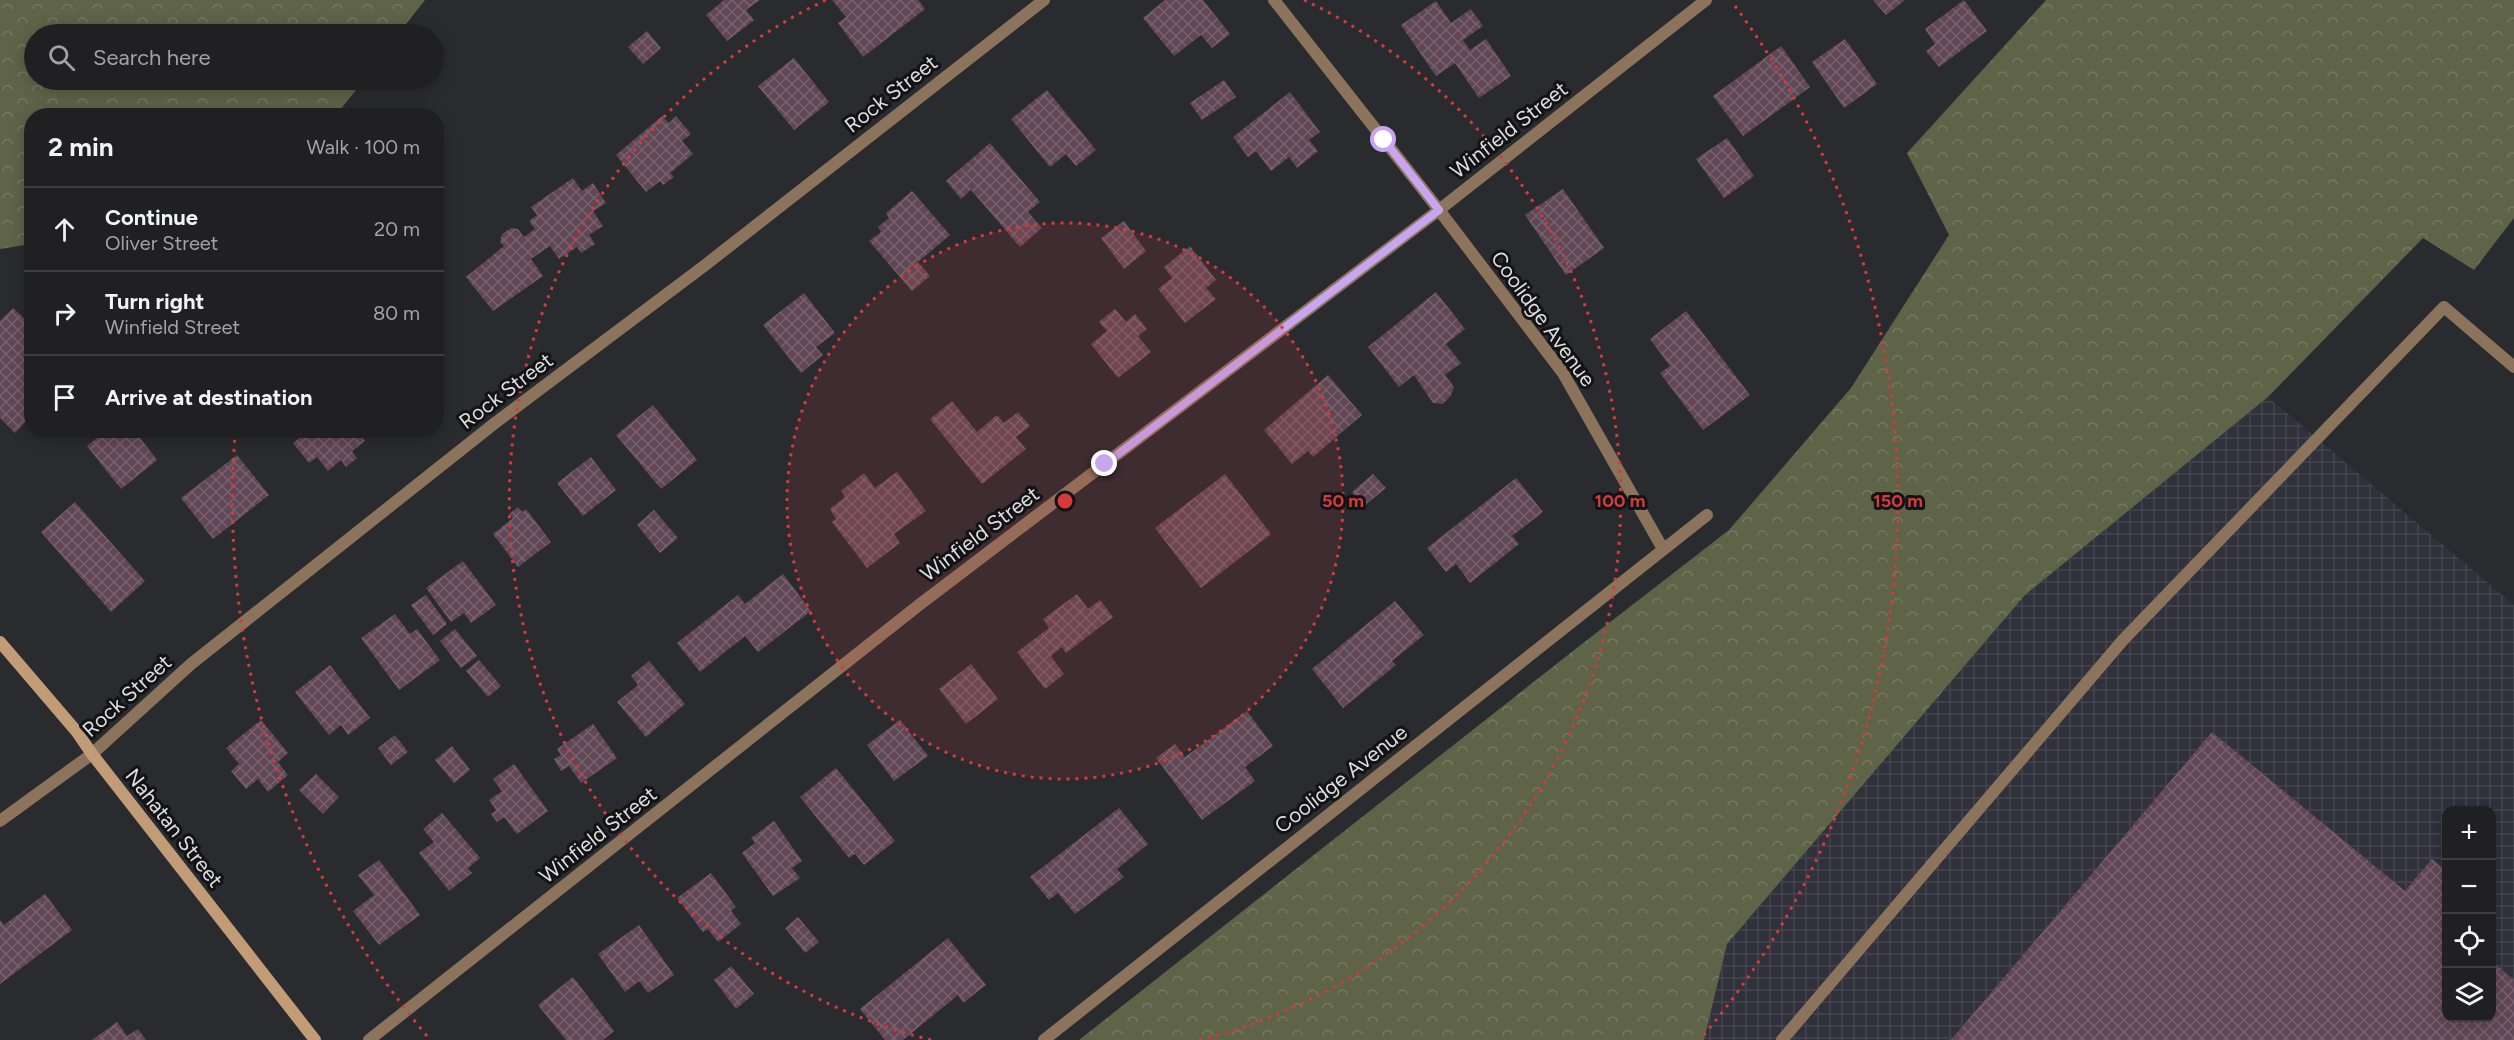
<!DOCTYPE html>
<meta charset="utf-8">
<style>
:root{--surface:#202023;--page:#2d2d30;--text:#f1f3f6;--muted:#a2a3a6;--line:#3d3e41}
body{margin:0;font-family:Figtree,sans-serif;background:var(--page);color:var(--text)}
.controls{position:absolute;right:18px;bottom:18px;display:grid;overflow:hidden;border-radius:12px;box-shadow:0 3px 15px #0003}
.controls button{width:54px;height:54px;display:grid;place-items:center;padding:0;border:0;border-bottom:2px solid var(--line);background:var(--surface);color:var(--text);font:30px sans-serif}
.stop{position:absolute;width:18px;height:18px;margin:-14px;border:4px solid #c8a6ef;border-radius:50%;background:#fff}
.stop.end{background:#c8a6ef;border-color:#fff;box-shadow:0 2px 6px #0008}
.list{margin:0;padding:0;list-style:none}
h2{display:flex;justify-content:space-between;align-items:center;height:78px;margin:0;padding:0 24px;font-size:26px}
h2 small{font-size:20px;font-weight:400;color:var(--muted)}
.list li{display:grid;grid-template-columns:39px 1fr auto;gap:18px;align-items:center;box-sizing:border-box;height:84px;padding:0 24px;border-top:2px solid var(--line)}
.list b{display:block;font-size:22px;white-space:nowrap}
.list p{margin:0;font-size:20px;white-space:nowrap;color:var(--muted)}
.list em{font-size:20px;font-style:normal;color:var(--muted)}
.icon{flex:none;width:33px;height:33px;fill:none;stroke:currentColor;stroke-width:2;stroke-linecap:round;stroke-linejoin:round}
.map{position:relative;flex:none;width:2514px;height:1040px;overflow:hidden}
.search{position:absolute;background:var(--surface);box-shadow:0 3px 15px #0003;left:24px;top:24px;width:420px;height:66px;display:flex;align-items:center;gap:15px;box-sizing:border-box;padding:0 21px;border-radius:33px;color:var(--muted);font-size:22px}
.panel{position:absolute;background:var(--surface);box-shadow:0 3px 15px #0003;left:24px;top:108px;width:420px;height:330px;border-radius:24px}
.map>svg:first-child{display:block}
.industrial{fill:url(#industrial-grid);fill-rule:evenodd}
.forest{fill:url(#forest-crowns)}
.building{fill:url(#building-cross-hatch)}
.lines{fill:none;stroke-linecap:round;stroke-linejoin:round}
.service{stroke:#8b735c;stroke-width:12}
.minor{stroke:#8b735c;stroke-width:12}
.secondary{stroke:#c29c77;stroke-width:12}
.route{stroke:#c8a6ef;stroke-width:8}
.ring{fill:none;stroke:#d73a3b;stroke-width:3;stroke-dasharray:3 6}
.labels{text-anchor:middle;stroke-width:6;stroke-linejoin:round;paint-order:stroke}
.street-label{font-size:21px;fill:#dfdfe2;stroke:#131315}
.centre{fill:#d73a3b;stroke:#131315;stroke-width:3}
.ring-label{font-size:18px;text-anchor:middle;font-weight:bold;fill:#d73a3b;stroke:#131315;stroke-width:6;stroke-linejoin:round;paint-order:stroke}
</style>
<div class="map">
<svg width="2514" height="1040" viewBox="0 0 2514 1040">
<defs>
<pattern id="industrial-grid" width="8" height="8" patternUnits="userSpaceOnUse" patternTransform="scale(1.5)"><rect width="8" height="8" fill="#30313b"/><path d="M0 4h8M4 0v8" fill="none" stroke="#44454e"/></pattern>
<pattern id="forest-crowns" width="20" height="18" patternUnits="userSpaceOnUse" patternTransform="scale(1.5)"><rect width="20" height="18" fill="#5f6348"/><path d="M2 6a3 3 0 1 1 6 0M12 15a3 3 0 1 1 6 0" fill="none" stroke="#767962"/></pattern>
<pattern id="building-cross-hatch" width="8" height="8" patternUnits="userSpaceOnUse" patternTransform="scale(1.5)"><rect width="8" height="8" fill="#614755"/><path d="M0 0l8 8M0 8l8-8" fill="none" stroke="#77616d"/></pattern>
</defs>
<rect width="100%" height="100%" fill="#2a2b2f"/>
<path class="industrial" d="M2268 397 2514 605V1040H1704L1727 944 2025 595ZM2446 810H2492V1018H2446Z"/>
<g class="forest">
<polygon points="0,0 425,0 398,34 34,34 34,80 364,80 336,115 32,116 31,244 0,249"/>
<polygon points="2046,0 2514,0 2514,218 2474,270 2423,238 2268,397 2025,595 1727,944 1704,1040 1079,1040 1578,647 1729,530 1851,388 1949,235 1907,153"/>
</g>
<g class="building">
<polygon points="724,0 760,0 746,10 754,20 727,41 706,15"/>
<polygon points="832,0 918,0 925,9 863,57 838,23 846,17"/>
<polygon points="1165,0 1203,0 1230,34 1212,48 1201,35 1174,56 1143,18"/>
<polygon points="1873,0 1905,0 1886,15"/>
<polygon points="1964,0 1987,31 1939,67 1926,51 1935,44 1925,29"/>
<polygon points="1436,1 1451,23 1471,9 1483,26 1463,40 1470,50 1486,39 1511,76 1479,98 1455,63 1436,76 1401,25"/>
<polygon points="647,31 661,48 643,64 628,47"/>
<polygon points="1845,39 1877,84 1844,108 1812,62"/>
<polygon points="1781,46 1810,87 1743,136 1713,96"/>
<polygon points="794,58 829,102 794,130 758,86"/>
<polygon points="1224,80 1236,97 1202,120 1190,103"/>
<polygon points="1047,90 1096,150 1076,166 1066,154 1050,167 1011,119"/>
<polygon points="1290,92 1320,132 1309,140 1318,151 1297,168 1289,157 1271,171 1256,151 1248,157 1233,137"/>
<polygon points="662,116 669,123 676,116 691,134 682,141 693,154 670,173 674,177 663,185 660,181 646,192 616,155"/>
<polygon points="1727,138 1754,176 1724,198 1696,159"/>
<polygon points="990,143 1040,202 1028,212 1042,228 1020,247 971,190 961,199 946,181"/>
<polygon points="573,178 582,191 593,183 606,203 593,211 603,226 589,235 595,244 581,253 577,247 559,259 550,246 531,259 543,276 493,311 466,277 504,246 500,242 502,234 511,228 518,229 524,237 535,229 529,221 537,215 531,207"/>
<polygon points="1563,189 1604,248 1566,275 1525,215"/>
<polygon points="912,191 950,235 918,262 930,276 912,291 869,241 881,232 878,227 889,218 886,213"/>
<polygon points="1124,221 1146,251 1124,269 1101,238"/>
<polygon points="1190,246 1216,280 1206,288 1216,299 1185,323 1158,289 1172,278 1164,267"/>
<polygon points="1436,292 1465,329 1446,344 1461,363 1445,375 1454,387 1451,395 1443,404 1433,403 1414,375 1399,387 1368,347"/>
<polygon points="804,293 835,333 816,347 823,355 801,373 763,325"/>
<polygon points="13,308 32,326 32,415 15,433 0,418 0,321"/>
<polygon points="1115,309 1126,322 1135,314 1147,329 1138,336 1151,352 1118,378 1091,344 1107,331 1099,322"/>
<polygon points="1686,311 1750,395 1703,430 1660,373 1670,366 1650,339"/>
<polygon points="1328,375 1362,415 1313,457 1308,451 1292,464 1264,430"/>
<polygon points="952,401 977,432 997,415 1004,423 1018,412 1030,426 1016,437 1026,449 982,484 930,419"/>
<polygon points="653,405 697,460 661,489 616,435"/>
<polygon points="107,430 134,430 157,460 121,489 87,446"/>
<polygon points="309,430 357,430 365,441 352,451 357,458 346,467 341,460 328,471 317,457 309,463 293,443"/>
<polygon points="237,455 269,495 213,539 181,498"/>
<polygon points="591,457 616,490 583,516 557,483"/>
<polygon points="897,472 926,511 894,534 900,543 867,568 832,522 836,519 830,509 845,497 841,491 864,473 875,488"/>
<polygon points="1225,474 1271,534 1201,588 1155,528"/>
<polygon points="1373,474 1386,488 1364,506 1352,492"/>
<polygon points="1516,478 1543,512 1512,536 1519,544 1470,583 1456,564 1446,572 1427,548"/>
<polygon points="75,502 145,581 111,612 41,532"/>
<polygon points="518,507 522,512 526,509 551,542 518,567 493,534 513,518 509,514"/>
<polygon points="654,510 678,538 660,553 637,525"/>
<polygon points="463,561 496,605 471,623 464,613 451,622 426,588"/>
<polygon points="783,574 811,611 758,652 745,636 700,672 677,643 738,595 745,604"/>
<polygon points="1077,594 1088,609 1100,600 1113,617 1066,653 1062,647 1051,656 1064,674 1045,689 1017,652 1049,628 1043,619"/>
<polygon points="426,595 447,624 433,635 411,605"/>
<polygon points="1395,601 1424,635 1392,661 1396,665 1343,708 1312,669"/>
<polygon points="395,614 410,634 417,629 440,660 399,690 361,638"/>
<polygon points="455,629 477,656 461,668 440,641"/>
<polygon points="479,660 501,686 488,697 466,671"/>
<polygon points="649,661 685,704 646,737 617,702 638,685 631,676"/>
<polygon points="971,664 998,699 966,724 939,689"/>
<polygon points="330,665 370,718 348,735 341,725 329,735 295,692"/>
<polygon points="1247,711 1273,746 1245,767 1255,781 1202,820 1156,758 1175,744 1185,757"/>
<polygon points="261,720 288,753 278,762 288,775 268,792 258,779 246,789 231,771 239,764 226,748"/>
<polygon points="900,720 928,756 894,781 867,745"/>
<polygon points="593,724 617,758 581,783 569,766 561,771 554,759 561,755 557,749"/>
<polygon points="2212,732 2405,891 2432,859 2446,871 2446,1018 2492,1018 2492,961 2514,980 2514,1040 1951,1040"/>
<polygon points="395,735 408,752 391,765 378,748"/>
<polygon points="452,746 470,770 454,783 435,760"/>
<polygon points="514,764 548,811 517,834 504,817 497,822 491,814 496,810 489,800 502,791 493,779"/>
<polygon points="836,768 895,841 864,865 855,854 849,858 800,797"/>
<polygon points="316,774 339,797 323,814 299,790"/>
<polygon points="1119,808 1148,844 1117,869 1124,877 1075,914 1058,893 1049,900 1030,877"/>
<polygon points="442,813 480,858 468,868 472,873 449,891 419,853 434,842 423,829"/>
<polygon points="774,821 802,861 792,868 800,878 773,896 742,853 755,843 751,838"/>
<polygon points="379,860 420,915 379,945 353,911 374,895 358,875"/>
<polygon points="711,873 736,907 731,911 741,924 718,942 708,929 703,932 677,898"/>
<polygon points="45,894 72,930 0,984 0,920 4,925"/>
<polygon points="798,917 819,942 805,953 785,928"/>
<polygon points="639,925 674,975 648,993 639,981 625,992 598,954"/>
<polygon points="948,938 986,985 963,1003 958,995 903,1040 885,1040 860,1009"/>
<polygon points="731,966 754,994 736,1009 714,980"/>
<polygon points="573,977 614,1031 603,1040 566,1040 538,1005"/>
<polygon points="117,1022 127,1036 138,1029 146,1040 92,1040"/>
</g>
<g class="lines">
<polyline class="service" points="1782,1040 2123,640 2444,307 2514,367"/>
<g class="minor">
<polyline points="1274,0 1439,210 1563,373 1663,549"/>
<polyline points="0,821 92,754 191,664 495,423 704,266 1044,0"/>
<polyline points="369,1040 919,605 1439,210 1706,0"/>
<polyline points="1044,1040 1707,515"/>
</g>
<polyline class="secondary" points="0,642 77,732 92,754 315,1040"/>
</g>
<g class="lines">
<polyline class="route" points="1105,464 1439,210 1384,140"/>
</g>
<circle cx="1065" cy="501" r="278" fill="#d73a3b" fill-opacity=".12"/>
<g class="ring">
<circle cx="1065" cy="501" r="278"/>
<path d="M931 1040A555 555 0 0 1 826 0M1304 0A555 555 0 0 1 1199 1040"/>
<path d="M427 1036A833 833 0 0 1 235 436M1735 6A833 833 0 0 1 1703 1036"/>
</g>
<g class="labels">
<g class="street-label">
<text transform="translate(891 94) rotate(-38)" y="7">Rock Street</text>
<text transform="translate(1509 130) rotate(-38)" y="7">Winfield Street</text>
<text transform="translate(1543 319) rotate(54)" y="7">Coolidge Avenue</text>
<text transform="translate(506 391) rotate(-37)" y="7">Rock Street</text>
<text transform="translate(980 534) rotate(-37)" y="7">Winfield Street</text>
<text transform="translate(127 696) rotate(-42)" y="7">Rock Street</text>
<text transform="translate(1341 779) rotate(-38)" y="7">Coolidge Avenue</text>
<text transform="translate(174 828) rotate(52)" y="7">Nahatan Street</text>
<text transform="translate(598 835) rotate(-38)" y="7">Winfield Street</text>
</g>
</g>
<circle cx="1065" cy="501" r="9" class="centre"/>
<g class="ring-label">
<text x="1343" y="507">50 m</text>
<text x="1620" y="507">100 m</text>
<text x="1898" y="507">150 m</text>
</g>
</svg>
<div class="controls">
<button>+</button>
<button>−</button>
<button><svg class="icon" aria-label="locate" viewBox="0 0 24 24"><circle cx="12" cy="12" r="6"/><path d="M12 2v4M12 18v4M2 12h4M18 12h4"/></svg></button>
<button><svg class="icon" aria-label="layers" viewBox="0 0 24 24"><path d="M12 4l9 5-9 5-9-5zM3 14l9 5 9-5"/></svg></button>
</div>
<div class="stop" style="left:1384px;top:140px"></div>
<div class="stop end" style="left:1105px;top:464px"></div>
<div class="search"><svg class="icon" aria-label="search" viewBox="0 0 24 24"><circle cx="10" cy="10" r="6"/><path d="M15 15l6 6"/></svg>Search here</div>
<section class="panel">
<h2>2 min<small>Walk · 100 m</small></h2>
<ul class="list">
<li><svg class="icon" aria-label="ahead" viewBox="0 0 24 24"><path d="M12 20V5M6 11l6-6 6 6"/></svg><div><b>Continue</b><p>Oliver Street</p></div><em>20 m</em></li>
<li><svg class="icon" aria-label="right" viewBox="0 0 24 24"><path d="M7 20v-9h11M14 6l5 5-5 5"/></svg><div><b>Turn right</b><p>Winfield Street</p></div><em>80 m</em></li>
<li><svg class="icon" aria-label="arrive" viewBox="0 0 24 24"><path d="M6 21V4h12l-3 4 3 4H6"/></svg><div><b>Arrive at destination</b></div></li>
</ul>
</section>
</div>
